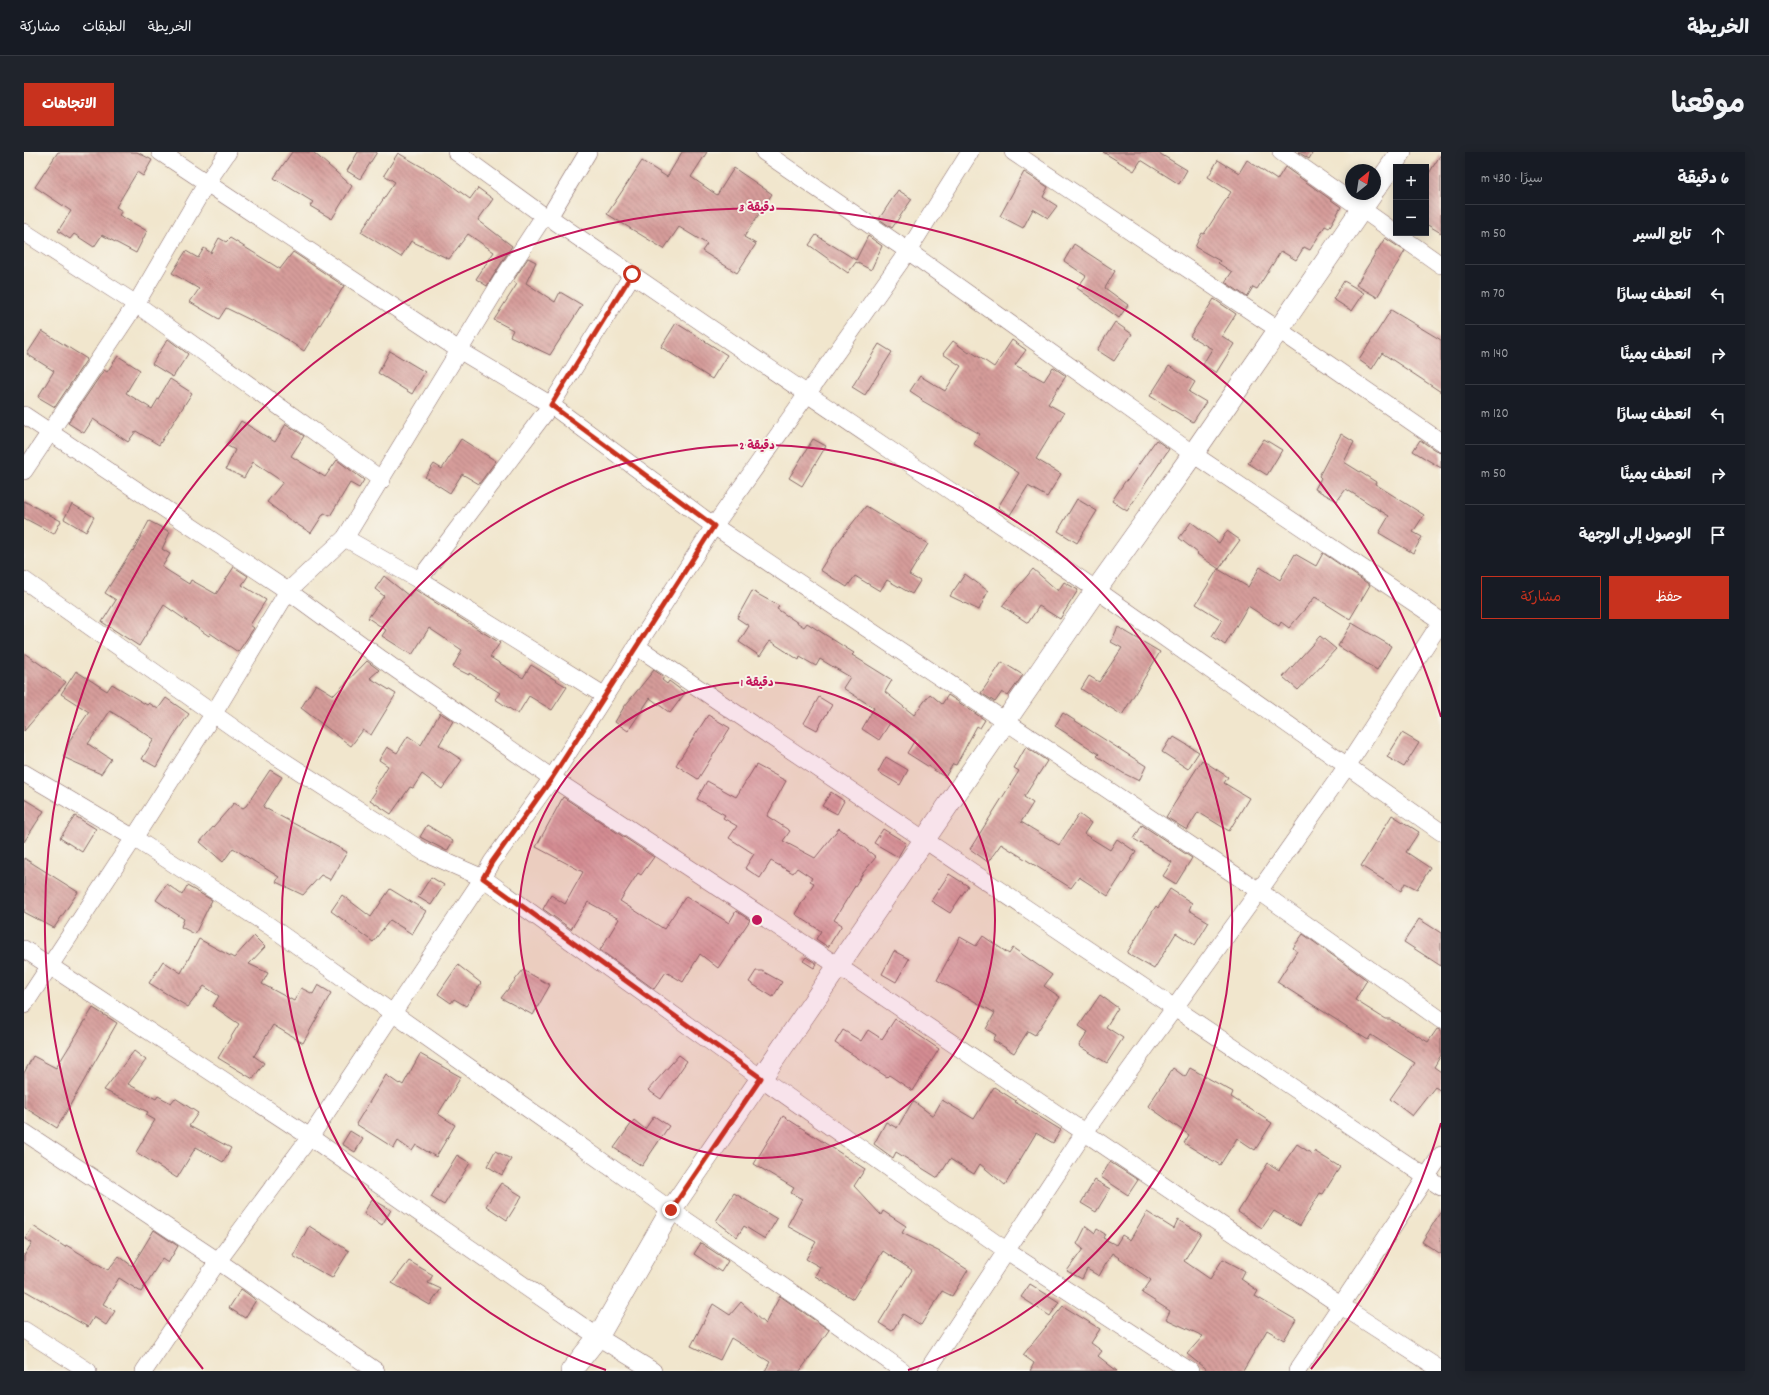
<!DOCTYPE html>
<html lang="ar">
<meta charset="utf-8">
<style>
:root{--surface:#171b24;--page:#20242c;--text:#f1f3f6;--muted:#9ea1a6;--line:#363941;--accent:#c8321e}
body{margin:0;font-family:Dekko,"Playpen Sans Arabic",sans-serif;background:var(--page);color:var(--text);direction:rtl}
.controls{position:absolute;right:12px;top:12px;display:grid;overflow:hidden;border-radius:0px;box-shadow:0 2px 10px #0003}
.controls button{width:36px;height:36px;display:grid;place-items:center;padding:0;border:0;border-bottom:1px solid var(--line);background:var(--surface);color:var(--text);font:20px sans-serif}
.compass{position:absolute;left:1321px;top:12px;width:36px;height:36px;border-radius:50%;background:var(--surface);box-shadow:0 2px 10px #0003;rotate:30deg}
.stop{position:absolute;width:12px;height:12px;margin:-9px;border:3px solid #c8321e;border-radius:50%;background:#fff}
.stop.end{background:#c8321e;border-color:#fff;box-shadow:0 1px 4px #0008}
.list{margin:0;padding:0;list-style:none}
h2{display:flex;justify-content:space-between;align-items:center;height:52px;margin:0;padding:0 16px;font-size:17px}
h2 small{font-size:13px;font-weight:400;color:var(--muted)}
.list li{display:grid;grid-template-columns:26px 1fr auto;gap:12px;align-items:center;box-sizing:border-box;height:60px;padding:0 16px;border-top:1px solid var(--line)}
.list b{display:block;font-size:15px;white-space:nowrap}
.list em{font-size:13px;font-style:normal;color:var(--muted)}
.actions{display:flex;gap:8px;padding:12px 16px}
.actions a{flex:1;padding:9px 0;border:1px solid var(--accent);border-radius:0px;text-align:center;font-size:14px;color:var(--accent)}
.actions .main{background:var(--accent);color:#fff}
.icon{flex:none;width:22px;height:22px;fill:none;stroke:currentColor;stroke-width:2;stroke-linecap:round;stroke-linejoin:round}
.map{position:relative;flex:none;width:1417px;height:1219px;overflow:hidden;direction:ltr;border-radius:0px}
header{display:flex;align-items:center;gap:24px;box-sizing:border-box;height:56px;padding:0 20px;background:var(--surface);border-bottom:1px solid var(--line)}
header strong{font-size:19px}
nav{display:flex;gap:22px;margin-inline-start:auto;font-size:14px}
.intro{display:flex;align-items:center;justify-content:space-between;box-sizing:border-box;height:96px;padding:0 24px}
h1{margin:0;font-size:28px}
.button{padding:10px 18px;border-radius:0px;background:var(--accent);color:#fff;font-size:14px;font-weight:700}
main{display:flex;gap:24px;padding:0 24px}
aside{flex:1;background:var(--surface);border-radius:0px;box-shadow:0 2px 10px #0003}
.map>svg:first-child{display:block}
.building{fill:url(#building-back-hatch)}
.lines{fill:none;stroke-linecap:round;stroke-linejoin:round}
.minor-casing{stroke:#846564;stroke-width:18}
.tertiary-casing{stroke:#846564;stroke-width:22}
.minor{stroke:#fff;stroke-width:17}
.tertiary{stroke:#fff;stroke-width:21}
.route{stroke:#c8321e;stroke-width:5}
.ring{fill:none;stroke:#c2185b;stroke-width:2}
.centre{fill:#c2185b;stroke:#f7f3e8;stroke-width:2}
.ring-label{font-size:12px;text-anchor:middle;font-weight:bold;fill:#c2185b;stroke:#f7f3e8;stroke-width:4;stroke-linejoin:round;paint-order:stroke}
</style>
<header>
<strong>الخريطة</strong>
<nav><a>الخريطة</a><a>الطبقات</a><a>مشاركة</a></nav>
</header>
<div class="intro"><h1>موقعنا</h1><a class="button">الاتجاهات</a></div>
<main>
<aside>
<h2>6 دقيقة<small>سيرًا · 430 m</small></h2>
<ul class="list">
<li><svg class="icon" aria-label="ahead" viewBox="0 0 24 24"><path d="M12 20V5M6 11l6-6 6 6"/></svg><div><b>تابع السير</b></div><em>50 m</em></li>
<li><svg class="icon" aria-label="left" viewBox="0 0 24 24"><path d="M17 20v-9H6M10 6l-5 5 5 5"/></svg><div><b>انعطف يسارًا</b></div><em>70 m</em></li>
<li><svg class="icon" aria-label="right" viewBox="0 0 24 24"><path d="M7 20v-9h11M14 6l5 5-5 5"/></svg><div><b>انعطف يمينًا</b></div><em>140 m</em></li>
<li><svg class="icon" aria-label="left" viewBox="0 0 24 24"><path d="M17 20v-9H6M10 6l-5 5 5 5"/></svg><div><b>انعطف يسارًا</b></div><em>120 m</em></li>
<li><svg class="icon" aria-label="right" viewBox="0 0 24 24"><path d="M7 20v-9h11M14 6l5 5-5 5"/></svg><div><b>انعطف يمينًا</b></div><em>50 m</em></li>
<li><svg class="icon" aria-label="arrive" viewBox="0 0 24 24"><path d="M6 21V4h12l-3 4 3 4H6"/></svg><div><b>الوصول إلى الوجهة</b></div></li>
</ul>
<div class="actions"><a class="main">حفظ</a><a>مشاركة</a></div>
</aside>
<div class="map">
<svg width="1417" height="1219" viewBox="0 0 1417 1219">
<defs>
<pattern id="building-back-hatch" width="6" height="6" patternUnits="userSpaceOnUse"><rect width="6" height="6" fill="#d59c9a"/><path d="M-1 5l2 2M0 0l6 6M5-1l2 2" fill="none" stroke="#af7f7e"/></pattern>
</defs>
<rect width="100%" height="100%" fill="#f7f3e8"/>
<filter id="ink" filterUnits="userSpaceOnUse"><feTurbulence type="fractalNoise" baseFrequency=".025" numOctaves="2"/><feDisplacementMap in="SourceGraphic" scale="8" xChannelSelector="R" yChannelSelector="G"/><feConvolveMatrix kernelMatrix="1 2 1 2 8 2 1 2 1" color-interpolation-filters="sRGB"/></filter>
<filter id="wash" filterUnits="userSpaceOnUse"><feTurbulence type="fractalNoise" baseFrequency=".012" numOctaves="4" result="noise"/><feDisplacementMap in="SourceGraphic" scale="16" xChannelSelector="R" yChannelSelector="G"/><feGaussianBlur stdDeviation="0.9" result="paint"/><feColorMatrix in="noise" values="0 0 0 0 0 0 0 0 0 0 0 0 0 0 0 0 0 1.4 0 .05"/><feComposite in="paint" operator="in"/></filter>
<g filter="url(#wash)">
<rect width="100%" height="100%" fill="#f1e6cd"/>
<g id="blocks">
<g class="building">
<polygon points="34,0 113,0 128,8 119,24 113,20 92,55 98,59 95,63 123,79 112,101 78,83 70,95 50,82 46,87 34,79 47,59 11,35"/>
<polygon points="268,0 289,0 328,34 308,67 286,54 289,50 250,26"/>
<polygon points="334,0 353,0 336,27 323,19"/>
<polygon points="658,0 683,0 667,25 693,43 710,16 748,42 720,85 732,92 713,121 678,99 683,92 655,75 640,97 583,62 618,9 643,25"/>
<polygon points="1079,0 1133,0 1163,18 1155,32 1117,8 1110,19"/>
<polygon points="1274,0 1289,0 1285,7"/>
<polygon points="374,1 419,27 446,47 454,36 469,47 454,68 488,94 463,134 452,127 470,100 444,82 425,107 387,89 377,105 337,80 371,30 360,23"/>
<polygon points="1417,2 1417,81 1402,72 1402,26"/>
<polygon points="1194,8 1215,21 1223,8 1253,28 1261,15 1317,55 1305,76 1301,74 1286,98 1280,95 1272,108 1257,99 1233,137 1229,135 1223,145 1201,130 1208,120 1194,111 1196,109 1171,95 1178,81 1180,82 1207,40 1184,25"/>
<polygon points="1000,20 1024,35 1019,45 1033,54 1024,66 1009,57 999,76 976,64"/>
<polygon points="874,38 888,47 868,76 855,67"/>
<polygon points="792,83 832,108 844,84 858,94 847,118 832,110 824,121 785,93"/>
<polygon points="195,86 202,90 206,86 256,117 269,100 320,134 280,199 253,181 202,156 195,167 166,150 175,137 148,121 162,99 174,106 180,96 187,101"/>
<polygon points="1361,86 1381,99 1353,145 1332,133"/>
<polygon points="1050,92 1091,119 1081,136 1104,153 1095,166 1053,136 1062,124 1040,109"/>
<polygon points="504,106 512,110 502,131 531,150 536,140 558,153 526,203 486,184 489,178 470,168 493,132 489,129"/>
<polygon points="1320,129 1340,141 1328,159 1309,147"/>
<polygon points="1190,147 1212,162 1198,184 1210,192 1192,221 1179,212 1188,197 1166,184"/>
<polygon points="1367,158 1417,188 1417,240 1358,201 1348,217 1335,208"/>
<polygon points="1091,170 1108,182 1090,209 1073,198"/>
<polygon points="652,171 703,203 688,227 637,195"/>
<polygon points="18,179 63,207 31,255 14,245 30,219 3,202"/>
<polygon points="144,187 164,202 149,225 128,212"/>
<polygon points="988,188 1002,198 991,213 1020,229 1029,215 1042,224 1024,252 1040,261 1012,307 1037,322 1023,345 1004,334 986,363 974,355 995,321 950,292 956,282 897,248 898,247 886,239 896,224 921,239 937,214 919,202 929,189 945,201 946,199 970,215"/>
<polygon points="855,192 868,200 841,243 828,235"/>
<polygon points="366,199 401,220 388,242 354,221"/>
<polygon points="94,204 116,218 102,241 128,257 146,227 168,241 135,293 112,279 104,290 69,267 60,281 44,271 80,218 83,220"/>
<polygon points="1145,214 1171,230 1165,240 1182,250 1169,270 1126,244"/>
<polygon points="217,269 251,290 262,272 280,284 267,304 301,325 313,308 340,328 335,336 326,331 306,364 300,361 287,381 271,371 271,372 243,350 259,330 229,310 220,326 202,317 211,298 202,293"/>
<polygon points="1317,282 1330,290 1320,310 1352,330 1351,332 1400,363 1389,380 1398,385 1389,401 1355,381 1365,364 1322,337 1313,349 1291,337 1297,326 1295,324"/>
<polygon points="437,287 472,309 455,332 438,322 426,341 401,325 410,312 418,317"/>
<polygon points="789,287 802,294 778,334 765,326"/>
<polygon points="1240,287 1258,298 1243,323 1224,311"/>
<polygon points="1132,288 1145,297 1103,359 1088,349 1102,328 1103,329"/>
<polygon points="1396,288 1411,298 1417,300 1417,316 1389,299"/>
<polygon points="1053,347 1073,359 1053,391 1034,379"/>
<polygon points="0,349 37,369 30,382 0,366"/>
<polygon points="48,352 70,365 62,380 40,367"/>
<polygon points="842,354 904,392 885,423 896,429 888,442 863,428 856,439 831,424 823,435 796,418 816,387"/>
<polygon points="125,369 146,380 138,397 146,402 138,415 165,432 167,428 192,442 210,415 224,424 218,433 242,448 226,473 230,476 214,500 186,481 185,484 140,453 115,494 78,470 92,448 81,441 108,398 109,399"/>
<polygon points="1167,370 1195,391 1203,379 1216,388 1195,417 1173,402 1174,401 1155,386"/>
<polygon points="1299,401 1346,433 1326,467 1291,445 1265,476 1257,470 1255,474 1224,454 1201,493 1188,484 1198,468 1172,452 1194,417 1224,435 1236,415 1256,428 1271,402 1292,414"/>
<polygon points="1009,417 1034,439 1040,430 1054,438 1036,467 1015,454 1004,471 978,454"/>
<polygon points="941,422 964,439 955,458 926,444"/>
<polygon points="360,424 385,444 390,437 476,491 466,505 499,526 507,513 543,535 528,558 505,544 494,562 471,547 476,541 445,521 445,523 429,515 438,498 405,476 388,503 358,484 362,478 344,466 360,444 351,437"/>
<polygon points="728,439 755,454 753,457 780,475 783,471 830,501 828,503 868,528 861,540 890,563 906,542 918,552 924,543 961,568 956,576 953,574 932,613 929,612 921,625 883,601 891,588 866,571 855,588 838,577 850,556 819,536 826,525 796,507 792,514 776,505 775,508 746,489 736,504 715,490 725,474 713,466"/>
<polygon points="1328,471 1367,494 1353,518 1314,494"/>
<polygon points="1094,475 1136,500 1098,563 1057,537 1065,524 1075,530 1098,496 1087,490"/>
<polygon points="1296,484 1312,497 1274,538 1259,525"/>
<polygon points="0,501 42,530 0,579"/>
<polygon points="343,509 355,518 346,526 372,542 347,583 339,578 327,594 277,556 292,532 310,543"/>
<polygon points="978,510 999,523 984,544 978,540 971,550 957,541"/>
<polygon points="630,518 640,525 638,528 643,532 645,529 661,541 646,561 626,546 604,579 591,570 600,555"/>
<polygon points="52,519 83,539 88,532 123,553 125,551 134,557 142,546 165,562 149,585 132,615 118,607 130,587 86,559 64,592 87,607 77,622 39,605 47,586 65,560 37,542"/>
<polygon points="795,545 808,553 793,578 780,571"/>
<polygon points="416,561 429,569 415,593 438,608 418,637 398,622 389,636 386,635 367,662 346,648 352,639 350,637 364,614 355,608 363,595 373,601 384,584 397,593"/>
<polygon points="1039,561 1122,614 1115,629 1099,621 1073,604 1075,602 1031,574"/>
<polygon points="684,563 706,576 674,627 652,613"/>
<polygon points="1378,581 1395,591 1380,615 1363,605"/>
<polygon points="1150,585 1175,600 1164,617 1138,600 1146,587 1148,588"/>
<polygon points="1002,595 1023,609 1000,645 1009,651 997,670 1035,693 1055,662 1067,671 1060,682 1086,698 1093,687 1112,700 1084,744 1055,725 1047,736 977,692 964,710 946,697 995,619 990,616"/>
<polygon points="862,605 884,618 876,633 854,620"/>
<polygon points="1178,608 1204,625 1200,631 1225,646 1205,679 1174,660 1163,678 1142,665"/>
<polygon points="732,613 762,629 743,664 766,679 759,689 791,706 815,676 852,705 839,721 810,768 818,773 804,795 792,787 797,779 771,762 790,731 786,729 788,726 773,716 769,721 747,709 736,726 721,716 730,702 705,686 713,674 699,666 701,663 673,647 683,629 712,645"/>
<polygon points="246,618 258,625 239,655 323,700 307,728 297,723 279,743 252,730 255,725 209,696 199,710 176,690 210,651 219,656 222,654"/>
<polygon points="807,640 820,649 813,662 798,654"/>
<polygon points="539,645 630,705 617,723 614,721 596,749 640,777 662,744 705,771 712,759 726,768 694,816 676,802 659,830 642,820 630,837 576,798 595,767 564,750 547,777 519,757 527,743 541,752 559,720 512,695"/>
<polygon points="0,647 20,659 0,690"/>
<polygon points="1368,663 1395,680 1382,700 1406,716 1393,737 1381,731 1377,739 1337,714"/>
<polygon points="51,664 72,677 58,700 36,686"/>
<polygon points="403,673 429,689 423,699 396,685"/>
<polygon points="1118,673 1168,706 1152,732 1139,724 1148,710 1110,687"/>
<polygon points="859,677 882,691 874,705 850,691"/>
<polygon points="0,706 54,740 30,776 0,760"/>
<polygon points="925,722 944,734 926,761 907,749"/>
<polygon points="407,725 420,733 407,753 394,745"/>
<polygon points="143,732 158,743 163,734 188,748 171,782 157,775 160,767 132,748"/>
<polygon points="366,737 402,759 388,782 366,768 349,790 307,759 318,743 347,765"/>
<polygon points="1146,737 1168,751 1165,758 1185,770 1171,793 1152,781 1130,817 1103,801 1132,754 1134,756"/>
<polygon points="1395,767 1417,781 1417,814 1380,790"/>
<polygon points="1279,782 1343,828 1331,848 1361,867 1366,867 1404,890 1413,877 1417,878 1417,903 1410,915 1417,920 1417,939 1411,935 1388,964 1366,947 1391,911 1347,883 1344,888 1253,830 1273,799 1269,796"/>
<polygon points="230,784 241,795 225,812 244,821 238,832 270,849 277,836 289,842 294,833 307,841 279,891 249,873 230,904 240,911 229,927 194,906 215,872 189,854 195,844 180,834 164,855 125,831 139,809 157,821 175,787 210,806"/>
<polygon points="959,784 985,802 989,796 1028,823 1020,834 1036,845 1011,883 1004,879 990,901 969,888 972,883 962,877 971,861 913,828 936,785 952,794"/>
<polygon points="870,799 885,807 872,830 858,822"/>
<polygon points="782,805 793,812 790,816 779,809"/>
<polygon points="434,813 457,831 442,854 430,847 427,851 414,842"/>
<polygon points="499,818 526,833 509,863 477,846"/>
<polygon points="732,819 738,819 758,830 749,845 725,830"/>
<polygon points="1076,843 1094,856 1082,875 1099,886 1083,911 1055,894 1064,880 1055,874"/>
<polygon points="69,856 93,871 33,976 0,955 0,921 9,904 32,916"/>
<polygon points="871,867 915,897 889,939 865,923 863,925 811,891 819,878 837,889 844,878 858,887"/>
<polygon points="110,899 122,908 104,932 132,947 134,944 147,951 151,946 174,961 165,974 207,996 199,1010 172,995 153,1026 112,1000 131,968 122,963 124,960 80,938"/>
<polygon points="396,902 437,925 414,962 431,973 412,1005 392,993 388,999 374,989 370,996 332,972 362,923 375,932 376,931 379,933"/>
<polygon points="655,903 663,909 637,947 624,938"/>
<polygon points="1149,916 1161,925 1166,916 1209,940 1207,945 1248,971 1231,998 1213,986 1196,1013 1160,991 1165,983 1124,954"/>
<polygon points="970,935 992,949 991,950 1037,978 1029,991 1012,981 981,1033 956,1012 950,1022 926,1007 914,1026 872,1000 869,1006 850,992 862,970 873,976 889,949 909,964 918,948 950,967"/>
<polygon points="630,964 645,974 618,1014 590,996 610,968 621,977"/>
<polygon points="759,964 841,1017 830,1034 857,1063 859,1059 882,1074 878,1081 916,1100 944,1118 928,1144 918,1139 897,1173 879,1162 868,1179 855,1171 888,1118 859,1099 829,1147 791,1124 796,1115 782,1107 792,1090 763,1074 778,1047 767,1041 770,1036 730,1012"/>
<polygon points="326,979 339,987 331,1000 318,992"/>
<polygon points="1273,992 1288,1002 1290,999 1316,1015 1299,1042 1296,1041 1276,1074 1250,1059 1238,1076 1214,1060 1244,1011 1255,1018"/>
<polygon points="471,999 487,1007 478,1023 463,1014"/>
<polygon points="433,1003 446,1011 420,1053 407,1045"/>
<polygon points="1086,1010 1114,1028 1104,1043 1077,1025"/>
<polygon points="1071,1028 1086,1037 1072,1060 1057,1051"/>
<polygon points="477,1031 498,1044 483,1068 462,1054"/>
<polygon points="710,1041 753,1067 741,1087 720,1074 713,1085 692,1069"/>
<polygon points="348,1047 367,1058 358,1073 340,1061"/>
<polygon points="1417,1059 1417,1102 1398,1090"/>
<polygon points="1123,1060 1150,1077 1154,1068 1177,1081 1160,1109 1186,1127 1199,1107 1221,1119 1217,1127 1234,1139 1231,1144 1272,1168 1260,1188 1243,1178 1219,1219 1184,1219 1163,1202 1179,1184 1142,1167 1146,1159 1118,1141 1127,1128 1088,1101 1075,1124 1063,1117 1058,1127 1043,1119 1059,1097 1053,1092 1062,1074 1071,1081 1073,1077 1081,1082 1079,1086 1092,1093 1098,1083 1106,1088"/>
<polygon points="9,1074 41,1095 42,1093 84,1118 95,1104 108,1114 130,1078 154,1094 144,1111 138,1107 117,1140 95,1126 79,1152 91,1159 82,1173 70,1165 64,1175 0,1138 0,1104 8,1091 1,1087"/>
<polygon points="285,1074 325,1099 308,1126 269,1104"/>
<polygon points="677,1091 704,1109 697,1120 670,1102"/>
<polygon points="385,1109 409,1123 404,1131 417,1137 406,1153 368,1131"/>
<polygon points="1006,1132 1035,1150 1026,1164 997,1145"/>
<polygon points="217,1137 232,1148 221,1166 205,1156"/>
<polygon points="756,1144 805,1178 776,1219 741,1219 746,1210 707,1186 696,1208 667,1194 689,1152 706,1163 717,1150 741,1172"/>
<polygon points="1039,1154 1076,1177 1067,1191 1078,1199 1074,1204 1093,1219 1006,1219 1010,1211 999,1203"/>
</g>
</g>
</g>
<g filter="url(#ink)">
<use href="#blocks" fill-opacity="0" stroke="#846564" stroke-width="1"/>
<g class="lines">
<g class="minor-casing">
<g id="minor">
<polyline points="136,0 435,198 527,253 690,374 1235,739 1417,868"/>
<path d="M432 0 520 64 525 65C707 192 891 314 1074 439 1189 519 1303 600 1417 680"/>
<polyline points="740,0 884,99 1169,302 1417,469"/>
<polyline points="989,0 1255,178 1417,290"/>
<polyline points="1257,0 1417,113"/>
<polyline points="525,65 564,0"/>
<polyline points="0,80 112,152 358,328"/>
<polyline points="0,263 264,439 367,514 528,626 814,814 1316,1153 1417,1218"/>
<polyline points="0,319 112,152 182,32 204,0"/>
<polyline points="321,386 395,428 581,544"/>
<polyline points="0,428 221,584 400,700 459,726 737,926 983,1099 1166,1219"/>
<polyline points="395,428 527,253 608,123"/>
<polyline points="612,494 1417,1035"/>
<polyline points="0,621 110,686 247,775 647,1058 786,1153 879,1219"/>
<polyline points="0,797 286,985 574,1185 629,1219"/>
<polyline points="0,853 110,686 190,561 264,439 321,386 478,128 520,64"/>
<polyline points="0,980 194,1109 352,1219"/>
<polyline points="0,1178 64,1219"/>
<polyline points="120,1219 194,1109 286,985 459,726 468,710 528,626 690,374 884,99 946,0"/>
<polyline points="903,1219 1060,981 1235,739 1323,614 1417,470"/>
<polyline points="1273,1219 1417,1003"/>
</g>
</g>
<g class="tertiary-casing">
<g id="tertiary">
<polyline points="1351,37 1377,0"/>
<polyline points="547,1219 574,1185 647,1058 981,570 1072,438 1169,302 1348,42"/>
</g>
</g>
<use href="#minor" class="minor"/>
<use href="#tertiary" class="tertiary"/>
</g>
</g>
<g class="lines" filter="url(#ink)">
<polyline class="route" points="608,122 527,253 690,374 528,626 468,710 459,726 737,926 647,1058"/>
</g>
<circle cx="733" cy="768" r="238" fill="#c2185b" fill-opacity=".12"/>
<g class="ring">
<circle cx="733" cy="768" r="238"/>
<path d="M582 1218A475 475 0 1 1 884 1218"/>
<path d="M1417 971A713 713 0 0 1 1287 1217M179 1217A713 713 0 1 1 1417 565"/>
</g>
<circle cx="733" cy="768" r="6" class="centre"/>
<g class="ring-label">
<text x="733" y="59">3 دقيقة</text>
<text x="733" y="297">2 دقيقة</text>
<text x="733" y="534">1 دقيقة</text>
</g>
</svg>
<div class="controls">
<button>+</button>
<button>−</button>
</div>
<svg class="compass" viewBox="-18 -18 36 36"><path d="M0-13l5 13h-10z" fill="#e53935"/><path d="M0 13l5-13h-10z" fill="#9ea1a6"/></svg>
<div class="stop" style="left:608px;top:122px"></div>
<div class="stop end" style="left:647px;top:1058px"></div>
</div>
</main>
